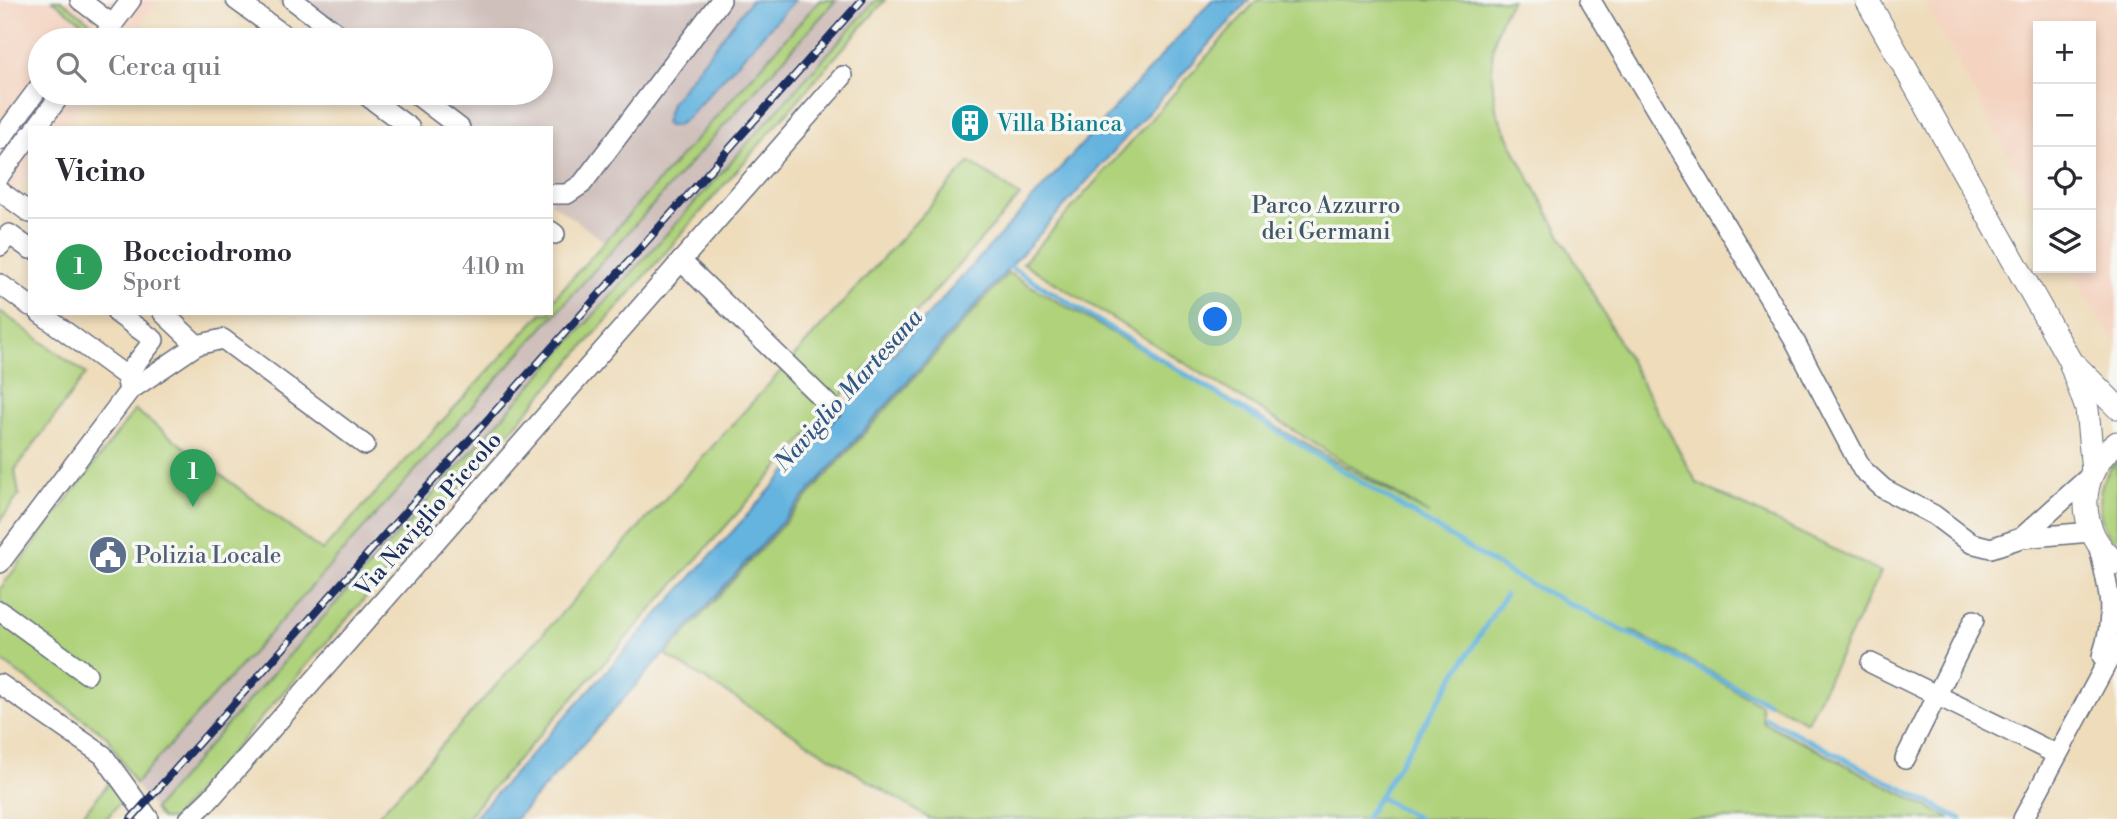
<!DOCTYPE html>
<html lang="it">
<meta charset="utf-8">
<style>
:root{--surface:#fff;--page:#f2f2f3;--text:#2b2b33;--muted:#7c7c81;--line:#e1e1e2;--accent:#0f766e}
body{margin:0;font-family:"Libre Bodoni",serif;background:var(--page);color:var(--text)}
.controls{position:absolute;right:21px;top:21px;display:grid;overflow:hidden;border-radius:0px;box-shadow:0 4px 10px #0003}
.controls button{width:63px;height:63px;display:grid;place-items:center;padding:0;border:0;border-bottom:2px solid var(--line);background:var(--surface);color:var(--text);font:35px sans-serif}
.you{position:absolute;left:1216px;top:320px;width:24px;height:24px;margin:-18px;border:5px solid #fff;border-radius:50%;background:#1a73e8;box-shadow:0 0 0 10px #1a73e833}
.badge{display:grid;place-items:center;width:46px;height:46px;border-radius:50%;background:var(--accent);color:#fff;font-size:23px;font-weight:700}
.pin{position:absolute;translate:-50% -58px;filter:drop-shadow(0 2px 4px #0008)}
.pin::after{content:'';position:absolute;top:37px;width:24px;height:21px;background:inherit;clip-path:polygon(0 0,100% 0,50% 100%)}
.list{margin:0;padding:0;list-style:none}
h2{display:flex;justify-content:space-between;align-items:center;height:91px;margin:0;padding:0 28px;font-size:30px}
h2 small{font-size:23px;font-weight:400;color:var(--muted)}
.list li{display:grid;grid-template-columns:46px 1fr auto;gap:21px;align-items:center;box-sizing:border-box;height:98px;padding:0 28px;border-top:2px solid var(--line)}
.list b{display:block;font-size:26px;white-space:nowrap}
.list p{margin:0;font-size:23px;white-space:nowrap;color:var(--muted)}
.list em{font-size:23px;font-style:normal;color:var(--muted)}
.icon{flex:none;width:38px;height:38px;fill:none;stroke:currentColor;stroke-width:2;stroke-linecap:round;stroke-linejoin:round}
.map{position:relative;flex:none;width:2117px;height:819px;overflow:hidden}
.search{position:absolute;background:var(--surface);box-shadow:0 4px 10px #0003;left:28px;top:28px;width:525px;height:77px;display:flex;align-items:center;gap:18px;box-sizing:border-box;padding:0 24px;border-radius:38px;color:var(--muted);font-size:26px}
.panel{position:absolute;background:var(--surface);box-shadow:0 4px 10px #0003;left:28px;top:126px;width:525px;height:189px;border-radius:0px}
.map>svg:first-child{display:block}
.built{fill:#f4d3c0}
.industrial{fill:#d0c0bc}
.green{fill:#afd27a;stroke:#65806c;stroke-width:2}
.water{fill:#65b4df;stroke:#40729e;stroke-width:2}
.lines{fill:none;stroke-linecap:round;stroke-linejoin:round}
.stream{stroke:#65b4df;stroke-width:5}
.minor-casing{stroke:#656c7e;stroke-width:22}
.major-casing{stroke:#656c7e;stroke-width:25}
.minor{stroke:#fff;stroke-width:19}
.major{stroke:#fff;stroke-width:23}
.rail-casing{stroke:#1b2f5e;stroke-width:8}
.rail{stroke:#f6f6f2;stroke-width:5;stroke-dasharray:16;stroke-linecap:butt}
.labels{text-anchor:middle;stroke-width:7;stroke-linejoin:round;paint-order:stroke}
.culture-label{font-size:23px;fill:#0d838f;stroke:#f6f6f2;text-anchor:start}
.park-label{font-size:23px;fill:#405865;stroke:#f6f6f2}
.street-label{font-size:23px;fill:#1b2f5e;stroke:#f6f6f2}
.service-label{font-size:23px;fill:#4e5e75;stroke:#f6f6f2;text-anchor:start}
.water-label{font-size:24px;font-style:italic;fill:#315785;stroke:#f6f6f2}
</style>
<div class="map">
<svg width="2117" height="819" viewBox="0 0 2117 819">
<rect width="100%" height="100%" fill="#f6f6f2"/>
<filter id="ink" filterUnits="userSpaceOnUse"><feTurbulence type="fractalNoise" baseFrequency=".0143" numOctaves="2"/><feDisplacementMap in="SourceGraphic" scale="14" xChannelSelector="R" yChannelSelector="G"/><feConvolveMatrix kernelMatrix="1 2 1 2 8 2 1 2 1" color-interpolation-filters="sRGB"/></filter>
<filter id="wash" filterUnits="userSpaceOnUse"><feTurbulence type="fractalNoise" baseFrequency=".00686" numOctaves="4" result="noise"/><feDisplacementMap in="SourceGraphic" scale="28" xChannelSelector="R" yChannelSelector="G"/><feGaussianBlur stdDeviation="1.57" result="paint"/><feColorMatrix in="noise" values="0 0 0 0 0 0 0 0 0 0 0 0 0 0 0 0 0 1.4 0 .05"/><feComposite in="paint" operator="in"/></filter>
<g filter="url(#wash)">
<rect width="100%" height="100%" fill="#eedcba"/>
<g class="built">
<polygon points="0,0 160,0 130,40 40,40 40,93 91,93 64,128 30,128 30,174 0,210"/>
<polygon points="1923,0 2117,0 2117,343 2098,319 2070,268 2091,268 2091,26 2038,26 2038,210"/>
</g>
<g class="industrial">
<polygon points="275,0 820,0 605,242 551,203 551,128 449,128 401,93 541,93 541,40 330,40"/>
<polygon points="836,0 876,0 154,809 135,784"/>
</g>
<g class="green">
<polygon points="52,0 61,0 94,25 83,40 67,40 81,21"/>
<polygon points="820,0 836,0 135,784 107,736 0,660 0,589 135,410 322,551 542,313 551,313 551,302"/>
<polygon points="876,0 885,0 173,819 161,819 154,809 225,727"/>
<path d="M1257 0H1512C1488 34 1489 74 1497 113L1522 165 1697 483 1881 572 1807 722 1630 630 1761 705 1763 722 1951 819H930L666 655 1008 273 1430 515 1023 263Z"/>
<polygon points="970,162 1020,196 465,819 375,819"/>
<polygon points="0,311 86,374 15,470 19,495 0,521"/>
<path d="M2117 461V545C2094 521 2093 485 2117 461Z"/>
<polygon points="109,783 122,800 106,819 79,819"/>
</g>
<g class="water">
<polygon points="751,0 795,0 686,119 676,126 668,126 665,123 671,103"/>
<polygon points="1212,0 1249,0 516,819 473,819"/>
</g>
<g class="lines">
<g class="stream">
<polyline points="1004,263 1516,577 1768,703"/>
<polyline points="1766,718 1961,819"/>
<polyline points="1379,797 1419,819"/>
<polyline points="1365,819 1505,595"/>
</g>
</g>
</g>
<g filter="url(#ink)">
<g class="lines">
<g class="minor-casing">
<g id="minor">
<polyline points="80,0 113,25"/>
<polyline points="236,0 291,40"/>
<polyline points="293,0 346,40"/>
<polyline points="1591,1 1793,338 1862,469 1884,489 1934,515 1971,543 1991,548 2021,538"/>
<polyline points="101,40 131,0"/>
<polyline points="363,93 410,128"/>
<polyline points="414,93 460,128"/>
<polyline points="36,128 62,93"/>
<polyline points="0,140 40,86"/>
<polyline points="0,175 30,135"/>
<polyline points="0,191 30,213"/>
<polyline points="551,194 567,194 582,184 721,0"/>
<polyline points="551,231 555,234"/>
<polyline points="0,246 9,234 30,249"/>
<polyline points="681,261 833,409"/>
<polyline points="0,284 30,306"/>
<polyline points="40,313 126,376 129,391"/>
<polyline points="117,313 154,340 126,376"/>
<polyline points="163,313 197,345"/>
<polyline points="2090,476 2021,538 2091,532"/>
<path d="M2098 544C2108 587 2117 612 2102 656"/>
<polyline points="0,563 129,391 197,345 223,339 365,445"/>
<polyline points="0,611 87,674"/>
<polyline points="1871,663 2056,754"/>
<polyline points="0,684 103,755 149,819"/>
<polyline points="1905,759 1974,620"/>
<polyline points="189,819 211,798 843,76"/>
<polyline points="2023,819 2117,644"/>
</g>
</g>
<g class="major-casing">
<g id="major">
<polyline points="1867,0 2069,359 2087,409 2093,471"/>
<polyline points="2076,366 2117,407"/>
<path d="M2117 443C2075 473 2076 533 2117 563"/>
</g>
</g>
<use href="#minor" class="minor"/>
<use href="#major" class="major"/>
<g class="rail-casing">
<polyline id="rail" points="131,819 862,0"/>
</g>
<use href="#rail" class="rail"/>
</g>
</g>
<defs>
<g id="building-disc" transform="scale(2.0125)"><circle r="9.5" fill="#0f9aa8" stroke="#f6f6f2"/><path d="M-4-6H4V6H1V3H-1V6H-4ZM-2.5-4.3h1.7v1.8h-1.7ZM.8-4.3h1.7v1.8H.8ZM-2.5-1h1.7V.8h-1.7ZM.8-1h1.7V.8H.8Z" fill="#fff"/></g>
<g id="civic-disc" transform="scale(2.0125)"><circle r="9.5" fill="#5c6f8a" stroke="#f6f6f2"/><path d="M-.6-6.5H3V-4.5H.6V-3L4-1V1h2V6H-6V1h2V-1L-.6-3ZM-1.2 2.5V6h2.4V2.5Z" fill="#fff"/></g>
</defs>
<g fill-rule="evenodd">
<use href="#building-disc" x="970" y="123"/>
<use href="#civic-disc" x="108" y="555"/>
</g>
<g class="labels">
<g class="culture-label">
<text x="997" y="131">Villa Bianca</text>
</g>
<g class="park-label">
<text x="1326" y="213">Parco Azzurro<tspan x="1326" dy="26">dei Germani</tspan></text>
</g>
<g class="street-label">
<text transform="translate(428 514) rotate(-49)" y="8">Via Naviglio Piccolo</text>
</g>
<g class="service-label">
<text x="135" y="563">Polizia Locale</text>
</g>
<g class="water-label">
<text transform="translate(848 390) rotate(-48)" y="8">Naviglio Martesana</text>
</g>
</g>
</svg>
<div class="controls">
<button>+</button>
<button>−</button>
<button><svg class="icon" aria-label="locate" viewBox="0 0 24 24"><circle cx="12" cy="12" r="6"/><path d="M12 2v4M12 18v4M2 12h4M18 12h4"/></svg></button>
<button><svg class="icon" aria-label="layers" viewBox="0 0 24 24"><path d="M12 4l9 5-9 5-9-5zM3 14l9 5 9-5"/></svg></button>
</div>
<div class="you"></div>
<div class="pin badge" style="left:193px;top:507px;background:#2e9e5b">1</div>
<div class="search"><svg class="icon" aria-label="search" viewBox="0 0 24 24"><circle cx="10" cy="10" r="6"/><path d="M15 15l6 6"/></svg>Cerca qui</div>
<section class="panel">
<h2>Vicino<small></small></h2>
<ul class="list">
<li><span class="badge" style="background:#2e9e5b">1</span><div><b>Bocciodromo</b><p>Sport</p></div><em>410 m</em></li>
</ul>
</section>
</div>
